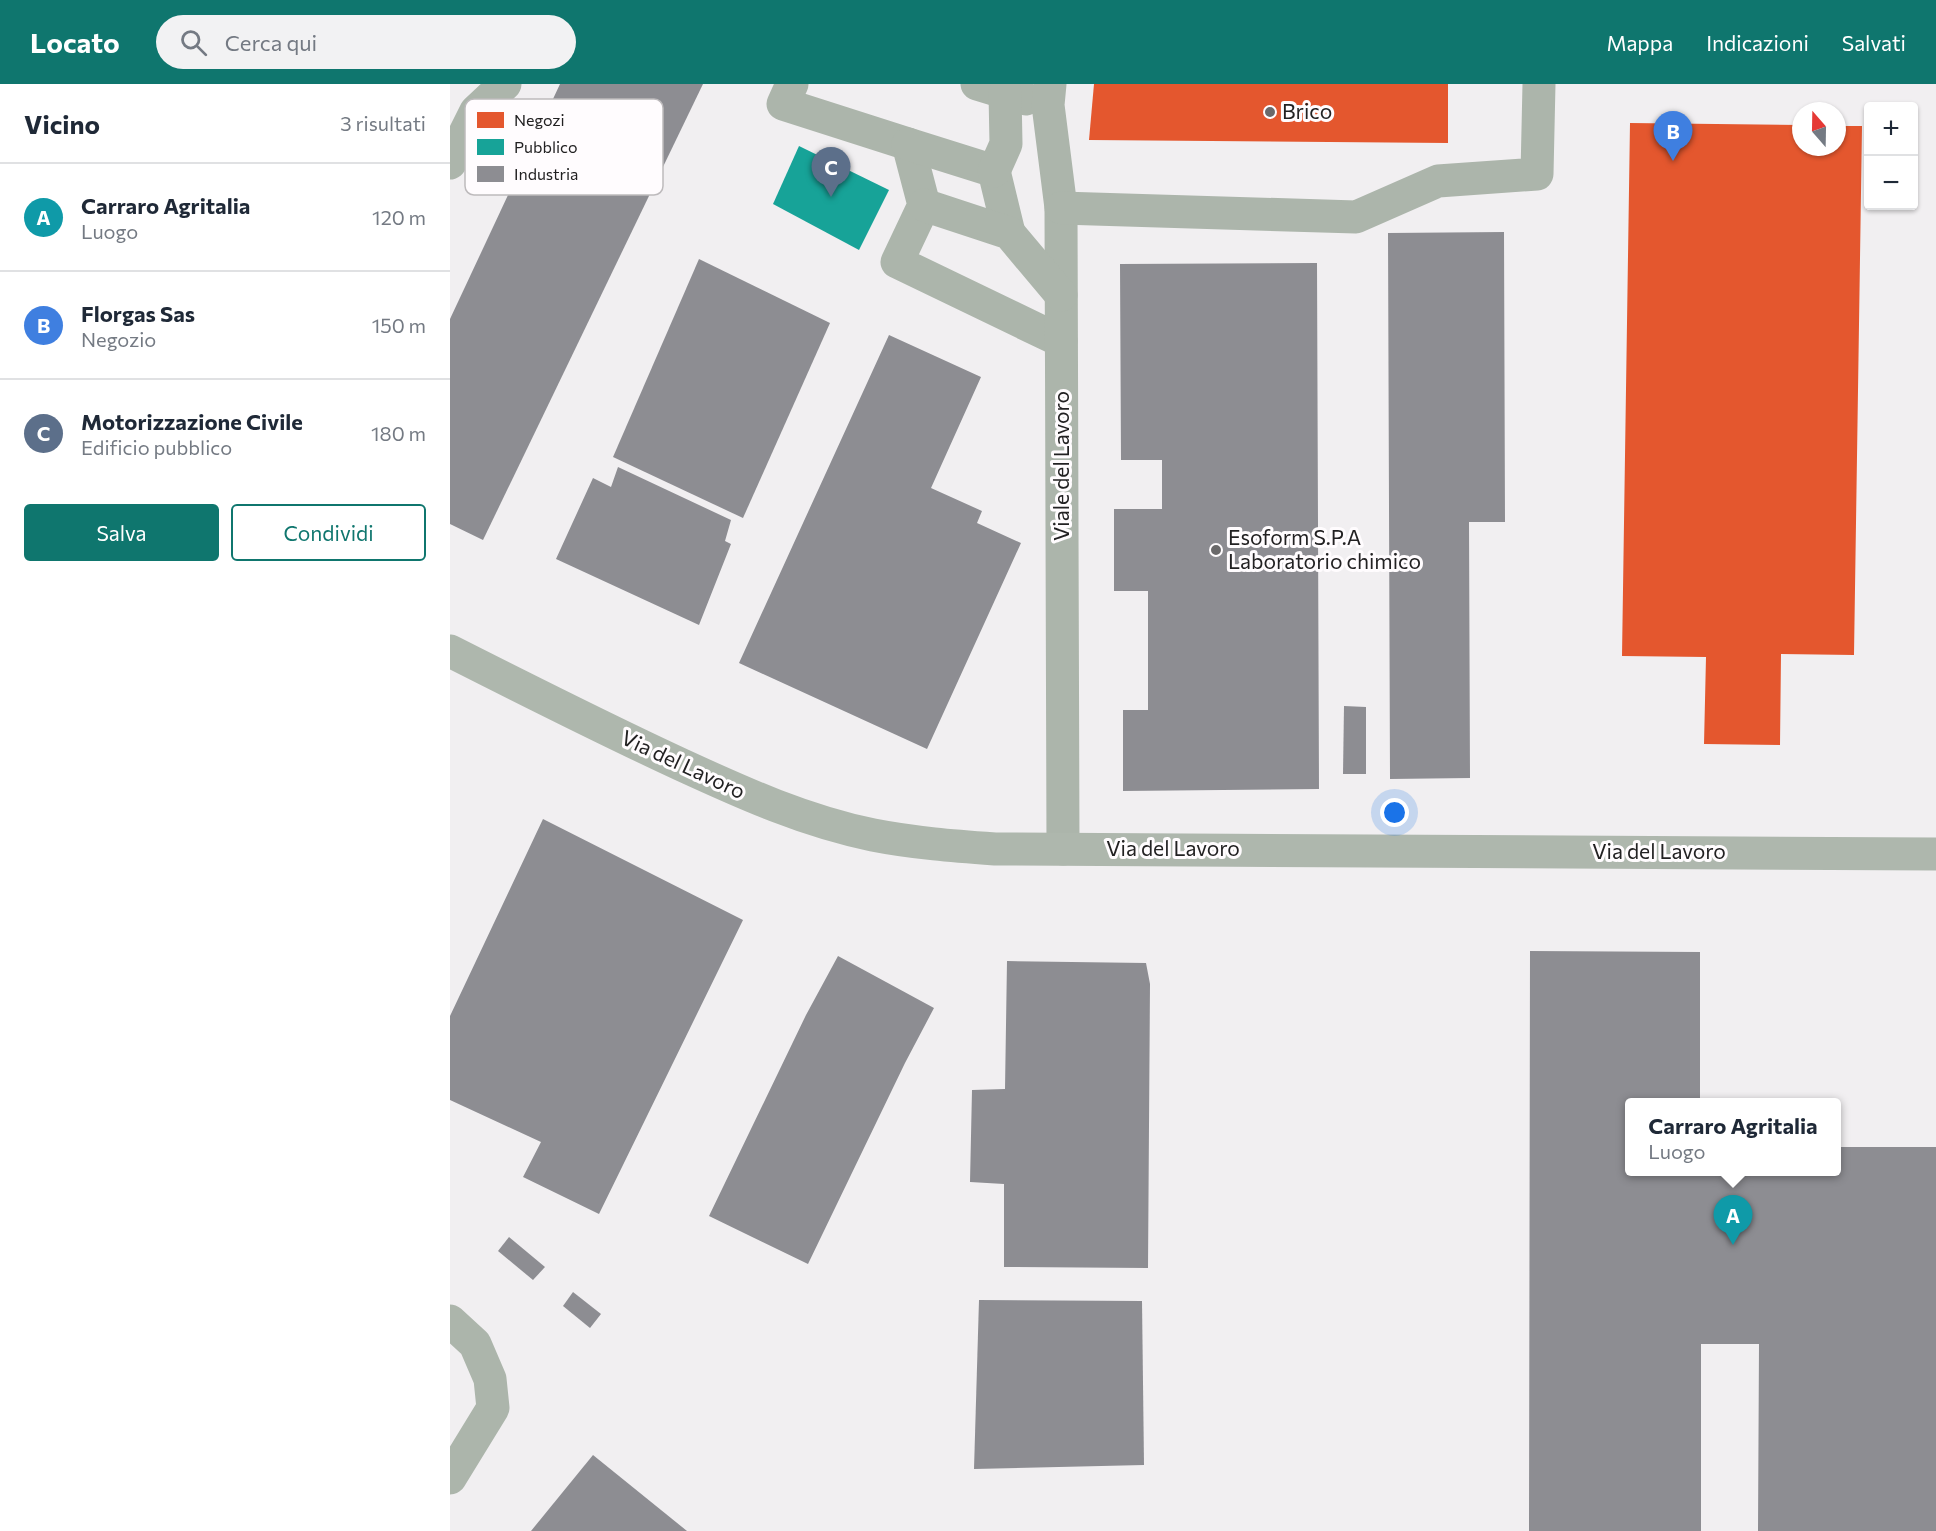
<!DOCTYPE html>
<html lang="it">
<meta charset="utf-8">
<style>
:root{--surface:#fff;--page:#f2f2f3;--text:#1f2937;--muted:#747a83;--line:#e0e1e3;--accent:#0f766e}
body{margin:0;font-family:Commissioner,sans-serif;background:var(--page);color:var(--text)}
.controls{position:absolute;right:18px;top:18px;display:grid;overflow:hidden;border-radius:6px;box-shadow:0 2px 4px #0004}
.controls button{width:54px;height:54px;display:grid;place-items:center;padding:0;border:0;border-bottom:2px solid var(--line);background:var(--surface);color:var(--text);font:30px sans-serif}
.compass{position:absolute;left:1342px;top:18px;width:54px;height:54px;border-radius:50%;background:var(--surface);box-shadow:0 2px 4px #0004;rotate:340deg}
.you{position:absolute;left:945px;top:729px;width:21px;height:21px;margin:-15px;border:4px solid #fff;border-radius:50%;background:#1a73e8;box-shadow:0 0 0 9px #1a73e833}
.badge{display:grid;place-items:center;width:39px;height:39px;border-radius:50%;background:var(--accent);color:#fff;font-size:20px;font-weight:700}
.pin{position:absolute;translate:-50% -50px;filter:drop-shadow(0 2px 3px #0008)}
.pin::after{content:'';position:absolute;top:32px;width:21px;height:18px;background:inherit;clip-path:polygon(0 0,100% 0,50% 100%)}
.popup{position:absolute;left:1175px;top:1014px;width:216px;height:78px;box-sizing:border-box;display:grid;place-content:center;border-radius:6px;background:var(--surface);filter:drop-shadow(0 2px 4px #0005);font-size:20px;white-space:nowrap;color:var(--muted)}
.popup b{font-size:22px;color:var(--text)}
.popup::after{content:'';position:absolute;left:50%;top:100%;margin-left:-12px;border:12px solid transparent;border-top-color:var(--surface)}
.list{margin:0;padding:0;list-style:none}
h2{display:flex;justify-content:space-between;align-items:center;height:78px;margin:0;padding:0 24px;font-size:26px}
h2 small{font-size:20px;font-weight:400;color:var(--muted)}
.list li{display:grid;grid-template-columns:39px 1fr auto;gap:18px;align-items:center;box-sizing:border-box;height:108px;padding:0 24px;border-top:2px solid var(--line)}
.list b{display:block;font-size:22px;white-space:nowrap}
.list p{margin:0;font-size:20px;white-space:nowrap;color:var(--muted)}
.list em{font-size:20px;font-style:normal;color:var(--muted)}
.actions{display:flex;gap:12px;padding:18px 24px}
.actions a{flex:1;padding:14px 0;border:2px solid var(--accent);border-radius:6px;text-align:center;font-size:21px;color:var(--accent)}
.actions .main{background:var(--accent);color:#fff}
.icon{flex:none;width:33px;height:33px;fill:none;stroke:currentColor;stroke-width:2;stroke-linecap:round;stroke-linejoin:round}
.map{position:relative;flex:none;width:1486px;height:1447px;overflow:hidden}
header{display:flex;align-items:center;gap:36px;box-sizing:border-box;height:84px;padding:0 30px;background:var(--accent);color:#fff}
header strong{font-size:28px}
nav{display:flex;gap:33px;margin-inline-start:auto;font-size:21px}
.search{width:420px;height:54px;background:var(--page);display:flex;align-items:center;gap:15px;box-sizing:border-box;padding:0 21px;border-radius:33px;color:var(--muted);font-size:22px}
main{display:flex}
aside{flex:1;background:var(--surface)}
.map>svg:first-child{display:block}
.shops{fill:#e4572e}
.public{fill:#17a398}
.industry{fill:#8d8d92}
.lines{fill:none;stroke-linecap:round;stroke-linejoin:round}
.minor{stroke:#acb5ab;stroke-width:33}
.major{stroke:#aeb7ad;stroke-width:33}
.poi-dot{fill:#6a696a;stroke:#fffcfe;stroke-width:2}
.labels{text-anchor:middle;stroke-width:6;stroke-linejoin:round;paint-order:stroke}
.poi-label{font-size:21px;fill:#222122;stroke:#fffcfe;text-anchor:start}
.street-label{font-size:21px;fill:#222122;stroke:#fffcfe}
.key{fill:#fffcfe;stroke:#bdbabc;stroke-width:1.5}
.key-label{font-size:16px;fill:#222122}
</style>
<header>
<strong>Locato</strong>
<div class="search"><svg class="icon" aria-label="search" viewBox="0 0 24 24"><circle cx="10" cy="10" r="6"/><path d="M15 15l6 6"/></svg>Cerca qui</div>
<nav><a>Mappa</a><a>Indicazioni</a><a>Salvati</a></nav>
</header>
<main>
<aside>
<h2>Vicino<small>3 risultati</small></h2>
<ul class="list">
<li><span class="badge" style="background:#0f9aa8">A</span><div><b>Carraro Agritalia</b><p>Luogo</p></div><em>120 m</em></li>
<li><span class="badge" style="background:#3f7fe0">B</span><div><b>Florgas Sas</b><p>Negozio</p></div><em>150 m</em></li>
<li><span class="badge" style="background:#5c6f8a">C</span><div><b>Motorizzazione Civile</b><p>Edificio pubblico</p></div><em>180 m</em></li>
</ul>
<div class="actions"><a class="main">Salva</a><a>Condividi</a></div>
</aside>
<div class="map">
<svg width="1486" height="1447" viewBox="0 0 1486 1447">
<rect width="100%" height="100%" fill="#f1eff1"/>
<g class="shops">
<polygon points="644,0 998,0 998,59 639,56"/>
<polygon points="1180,39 1351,41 1351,63 1387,63 1387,42 1412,42 1404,571 1331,570 1330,661 1254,660 1256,573 1172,572"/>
</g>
<polygon class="public" points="349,62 439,106 409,166 323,120"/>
<g class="industry">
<polygon points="110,0 253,0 33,456 0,440 0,235"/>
<polygon points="1054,148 1055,438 1019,438 1020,694 940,695 938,149"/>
<polygon points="249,175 380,239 293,434 163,373"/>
<polygon points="867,179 869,705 673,707 673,626 698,626 698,507 664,507 664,425 712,425 712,376 671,376 670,180"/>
<polygon points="439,251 531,293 481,404 532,427 527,439 571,459 477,665 289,579"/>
<polygon points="168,383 281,436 275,457 281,460 249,541 106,475 143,394 161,403"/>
<polygon points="894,622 916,623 916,690 893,690"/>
<polygon points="93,735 293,836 149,1130 73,1093 91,1058 0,1016 0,932"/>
<polygon points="1080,867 1250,868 1250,1018 1180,1018 1180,1088 1386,1088 1386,1063 1486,1063 1486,1447 1308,1447 1309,1260 1251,1260 1251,1447 1079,1447"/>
<polygon points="388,872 484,924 455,979 358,1180 259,1132 356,931"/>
<polygon points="557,877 696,879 700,900 698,1184 554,1183 554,1100 520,1098 522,1006 555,1005"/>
<polygon points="59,1153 95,1183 83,1196 48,1167"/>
<polygon points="123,1208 151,1230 140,1244 113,1222"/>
<polygon points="529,1216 692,1217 694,1381 524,1385"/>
<polygon points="143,1371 237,1447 81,1447"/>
</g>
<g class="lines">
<g class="minor">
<polyline points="342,0 333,20 458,60 474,121 447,178 611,257"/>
<polyline points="527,0 576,15"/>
<polyline points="600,0 598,21 611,124 613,765"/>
<polyline points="458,60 544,87 559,149"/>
<polyline points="0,79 26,27 55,0"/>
<polyline points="544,87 556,60 555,9"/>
<polyline points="474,121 559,149 611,211"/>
<polyline points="611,124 906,133 988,97 1087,90 1089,0"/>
<polyline points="0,1237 25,1260 40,1295 43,1324 0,1394"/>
</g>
<path class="major" d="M0 567C77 606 154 645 232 681 295 710 355 737 423 751 464 759 504 762 545 765L1486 770"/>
</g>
<g class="poi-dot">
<circle cx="820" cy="28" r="6"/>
<circle cx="766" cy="466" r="6"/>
</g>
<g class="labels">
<g class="poi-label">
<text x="832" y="35">Brico</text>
<text x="778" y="461">Esoform S.P.A<tspan x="778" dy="24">Laboratorio chimico</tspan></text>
</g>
<g class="street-label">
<text transform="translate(612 382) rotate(-90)" y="7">Viale del Lavoro</text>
<text transform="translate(233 681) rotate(25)" y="7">Via del Lavoro</text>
<text x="723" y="772">Via del Lavoro</text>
<text x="1209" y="775">Via del Lavoro</text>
</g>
</g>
<rect x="15" y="15" width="198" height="96" rx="9" class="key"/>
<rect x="27" y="28" width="27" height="16" fill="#e4572e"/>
<rect x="27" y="55" width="27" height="16" fill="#17a398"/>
<rect x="27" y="82" width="27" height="16" fill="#8d8d92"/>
<g class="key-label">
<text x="64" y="42">Negozi</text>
<text x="64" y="69">Pubblico</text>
<text x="64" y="96">Industria</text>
</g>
</svg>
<div class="controls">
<button>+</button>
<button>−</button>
</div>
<svg class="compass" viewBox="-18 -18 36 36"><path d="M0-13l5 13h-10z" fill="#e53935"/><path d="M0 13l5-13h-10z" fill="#747a83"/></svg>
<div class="you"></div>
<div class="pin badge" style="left:1283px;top:1161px;background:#0f9aa8">A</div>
<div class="popup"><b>Carraro Agritalia</b>Luogo</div>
<div class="pin badge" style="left:1223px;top:77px;background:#3f7fe0">B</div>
<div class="pin badge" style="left:381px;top:113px;background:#5c6f8a">C</div>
</div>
</main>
